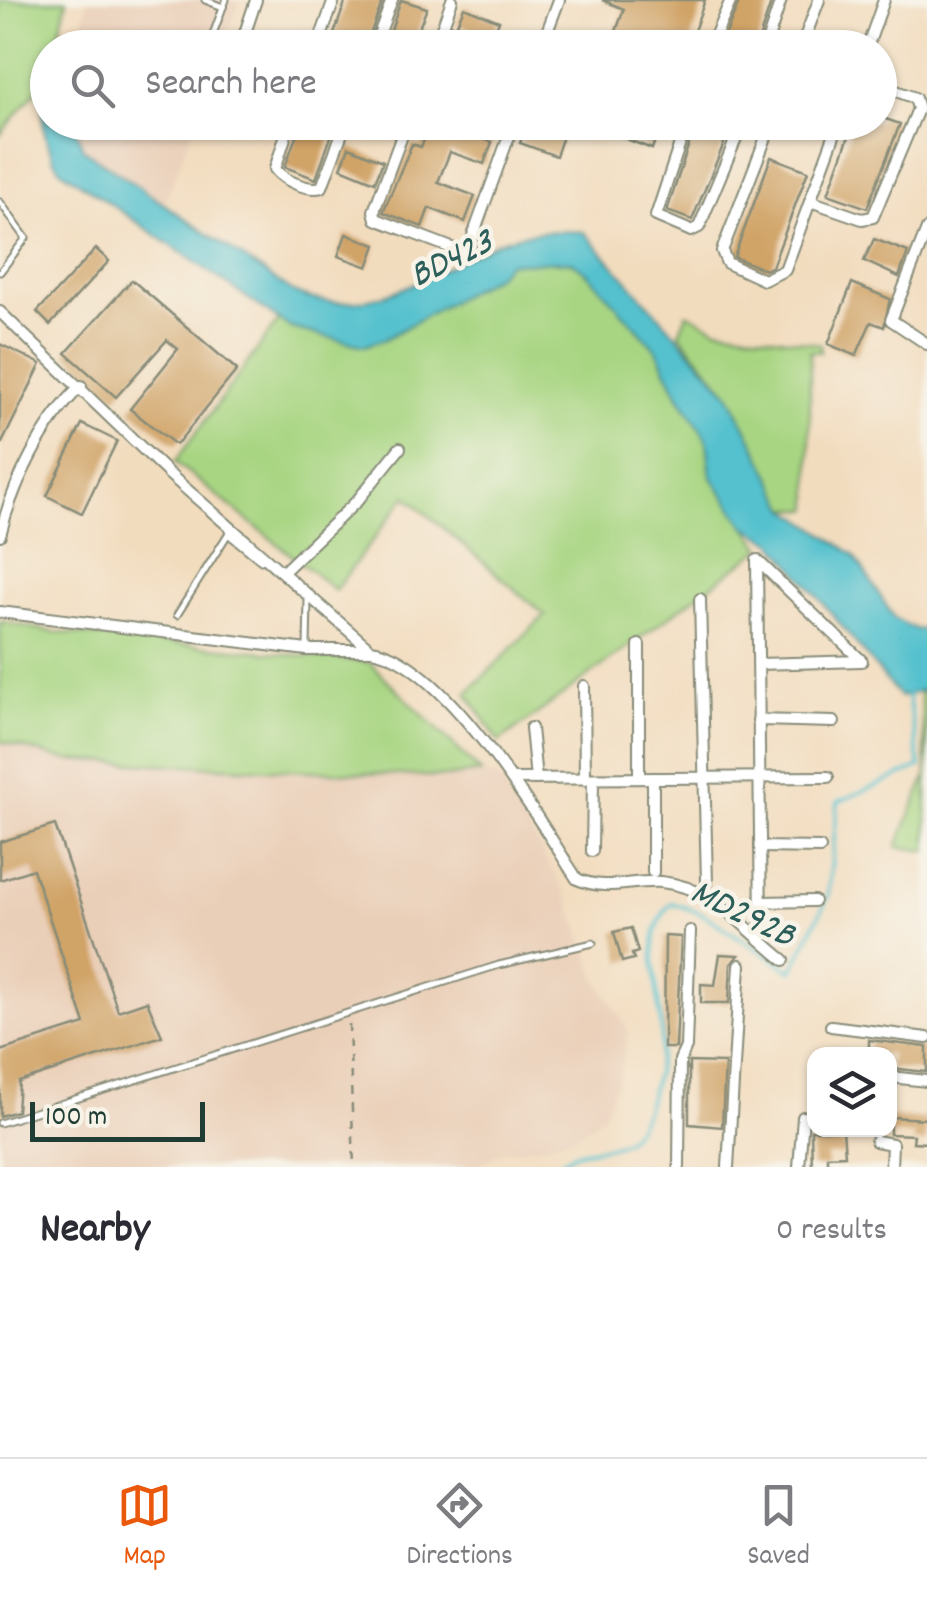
<!DOCTYPE html>
<style>
:root{--surface:#fff;--page:#f7f7f7;--text:#2b2b33;--muted:#7c7c81;--line:#e1e1e2;--accent:#ea580c}
body{margin:0;font-family:Dekko,sans-serif;background:var(--page);color:var(--text)}
.controls{position:absolute;right:30px;bottom:30px;display:grid;overflow:hidden;border-radius:20px;box-shadow:0 2px 8px #0004}
.controls button{width:90px;height:90px;display:grid;place-items:center;padding:0;border:0;border-bottom:2px solid var(--line);background:var(--surface);color:var(--text);font:50px sans-serif}
.scale{position:absolute;left:30px;bottom:25px;width:175px;box-sizing:border-box;padding-left:10px;border:5px solid #1f3d34;border-top:0;font-size:28px;line-height:35px;white-space:nowrap;color:#1f3d34;-webkit-text-stroke:8px #f7f3e8;paint-order:stroke}
.list{margin:0;padding:0;list-style:none}
h2{display:flex;justify-content:space-between;align-items:center;height:130px;margin:0;padding:0 40px;font-size:42px}
h2 small{font-size:32px;font-weight:400;color:var(--muted)}
.icon{flex:none;width:55px;height:55px;fill:none;stroke:currentColor;stroke-width:2;stroke-linecap:round;stroke-linejoin:round}
.map{position:relative;flex:none;width:927px;height:1167px;overflow:hidden}
.search{position:absolute;background:var(--surface);box-shadow:0 2px 8px #0004;left:30px;right:30px;top:30px;height:110px;display:flex;align-items:center;gap:25px;box-sizing:border-box;padding:0 35px;border-radius:55px;color:var(--muted);font-size:38px}
.sheet{height:290px;background:var(--surface)}
nav{display:flex;justify-content:space-around;align-items:center;box-sizing:border-box;height:140px;border-top:2px solid var(--line);background:var(--surface);font-size:28px;color:var(--muted)}
nav a{display:grid;justify-items:center;gap:5px}
nav .on{color:var(--accent)}
.map>svg:first-child{display:block}
.built{fill:#eacfb8}
.green{fill:#a8d582;stroke:#64895b;stroke-width:2.5}
.water{fill:#54c1ce;stroke:#3a7f81;stroke-width:2.5}
.lines{fill:none;stroke-linecap:round;stroke-linejoin:round}
.stream{stroke:#54c1ce;stroke-width:4}
.building{fill:#d0a366}
.lane-casing{stroke:#888c79;stroke-width:9}
.street-casing{stroke:#888c79;stroke-width:14}
.path{stroke:#888c79;stroke-width:2.5;stroke-dasharray:8 8;stroke-linecap:butt}
.lane{stroke:#fff;stroke-width:5}
.street{stroke:#fff;stroke-width:10}
.labels{text-anchor:middle;stroke-width:9;stroke-linejoin:round;paint-order:stroke}
.water-label{font-size:38px;font-style:italic;fill:#2c5e5a;stroke:#f7f3e8}
</style>
<div class="map">
<svg width="927" height="1167" viewBox="0 0 927 1167">
<rect width="100%" height="100%" fill="#f7f3e8"/>
<filter id="ink" filterUnits="userSpaceOnUse"><feTurbulence type="fractalNoise" baseFrequency=".01" numOctaves="2"/><feDisplacementMap in="SourceGraphic" scale="20" xChannelSelector="R" yChannelSelector="G"/><feConvolveMatrix kernelMatrix="1 2 1 2 8 2 1 2 1" color-interpolation-filters="sRGB"/></filter>
<filter id="wash" filterUnits="userSpaceOnUse"><feTurbulence type="fractalNoise" baseFrequency=".0048" numOctaves="4" result="noise"/><feDisplacementMap in="SourceGraphic" scale="40" xChannelSelector="R" yChannelSelector="G"/><feGaussianBlur stdDeviation="2.25" result="paint"/><feColorMatrix in="noise" values="0 0 0 0 0 0 0 0 0 0 0 0 0 0 0 0 0 1.4 0 .05"/><feComposite in="paint" operator="in"/></filter>
<g filter="url(#wash)">
<rect width="100%" height="100%" fill="#f2dcbe"/>
<g class="built">
<polygon points="88,0 240,0 223,47 77,48"/>
<polygon points="74,123 195,123 165,203 82,149"/>
<polygon points="0,741 66,760 445,777 481,772 501,779 568,898 598,981 629,1031 618,1079 604,1114 581,1133 539,1147 504,1151 474,1167 0,1167"/>
</g>
<g class="green">
<polygon points="0,0 67,0 56,47 48,48 47,77 0,135"/>
<polygon points="570,261 586,272 657,350 679,396 707,439 711,476 762,548 499,742 467,693 545,615 406,496 335,590 175,462 281,317 291,328 385,339 497,275 507,263"/>
<polygon points="687,313 716,328 820,344 821,352 810,351 810,510 787,508 729,394 679,333"/>
<polygon points="0,621 53,632 369,662 481,772 446,777 66,760 0,741"/>
<polygon points="927,689 927,851 897,847 927,774 920,692"/>
</g>
<path class="water" d="M47 82 48 122 74 123 83 149 293 292C367 326 435 268 501 241 526 231 557 230 584 232L729 394 787 508 854 555 894 618 917 630 927 628V689L900 697 773 542 745 526 711 476 707 439 679 396 657 350 586 272 570 261 508 263 497 275 385 339 364 346 291 328 60 169C42 139 39 116 47 82Z"/>
<g class="lines">
<path class="stream" d="M558 1167C571 1143 609 1154 627 1139 646 1123 656 1076 660 1053 668 1007 634 939 672 903L701 913 792 971 828 897 838 802 920 767 907 690"/>
</g>
<g id="blocks">
<g class="building">
<polygon points="346,0 383,0 365,48 329,48"/>
<polygon points="401,0 427,8 411,48 385,48"/>
<polygon points="602,0 705,0 688,48 610,48 624,9"/>
<polygon points="740,0 772,0 756,48 720,48"/>
<polygon points="464,7 499,21 492,38 457,24"/>
<polygon points="880,117 900,124 867,208 828,194 854,122 880,122"/>
<polygon points="301,122 336,122 316,179 285,167"/>
<polygon points="432,122 454,122 452,128 492,142 484,164 450,152 438,182 475,196 465,222 429,208 422,227 383,212 412,144 421,147"/>
<polygon points="527,122 568,122 556,156 520,143"/>
<polygon points="582,122 661,122 652,149"/>
<polygon points="696,122 733,122 692,220 667,211"/>
<polygon points="349,147 383,161 375,182 341,168"/>
<polygon points="771,157 808,171 772,267 765,270 734,257"/>
<polygon points="346,234 376,245 368,267 338,256"/>
<polygon points="874,239 908,252 899,277 864,261"/>
<polygon points="96,249 109,261 50,325 37,312"/>
<polygon points="132,280 237,370 176,445 130,409 178,349 167,340 116,397 66,353"/>
<polygon points="852,283 890,299 884,327 871,322 856,356 828,344"/>
<polygon points="0,344 41,364 0,447"/>
<polygon points="82,424 117,441 82,513 47,496"/>
<polygon points="55,825 118,1011 147,1001 162,1036 19,1082 17,1111 0,1116 0,1051 85,1024 33,869 0,880 0,842"/>
<polygon points="631,928 638,952 632,954 634,959 622,962 614,932"/>
<polygon points="665,936 681,937 676,1048 664,1048"/>
<polygon points="720,954 739,955 731,964 729,1003 701,1003 701,984 715,985"/>
<polygon points="869,1040 927,1047 927,1072 890,1068 890,1054 869,1054"/>
<polygon points="689,1062 725,1063 722,1127 689,1124"/>
<polygon points="890,1117 927,1119 926,1143 913,1142 914,1135 890,1134"/>
<polygon points="811,1130 843,1130 845,1155 827,1156 827,1167 812,1167"/>
</g>
</g>
</g>
<g filter="url(#ink)">
<use href="#blocks" fill-opacity="0" stroke="#888c79" stroke-width="2.5"/>
<g class="lines">
<g class="lane-casing">
<g id="lane">
<polyline points="205,0 223,7 226,0"/>
<polyline points="208,48 223,7"/>
<polyline points="178,132 182,122"/>
<polyline points="0,202 26,238 0,272"/>
<polyline points="177,615 228,534 261,561"/>
<polyline points="307,647 308,599"/>
<polyline points="0,1123 499,965 593,943"/>
</g>
</g>
<g class="street-casing">
<g id="street">
<polyline points="442,27 492,48"/>
<polyline points="240,48 256,0"/>
<polyline points="317,48 334,0"/>
<polyline points="374,48 392,0"/>
<polyline points="435,48 452,0"/>
<polyline points="541,48 559,0"/>
<polyline points="710,48 731,0"/>
<polyline points="765,48 781,0"/>
<polyline points="801,48 819,0"/>
<polyline points="867,48 884,0"/>
<path d="M290 122 275 169C284 181 308 191 322 187L346 122"/>
<polyline points="407,122 374,211 376,219 462,252 469,247 514,122"/>
<polyline points="687,122 656,216 691,231 699,227 743,122"/>
<polyline points="772,122 722,251 727,263 764,280 785,270 839,122"/>
<polyline points="810,201 862,219 873,217 918,109 915,98 880,85"/>
<polyline points="927,229 891,320 927,344"/>
<path d="M0 312 169 474 371 650C444 660 538 819 577 879 607 892 630 880 661 882 715 887 744 929 784 960"/>
<path d="M0 535C13 483 43 423 81 386"/>
<polyline points="284,571 357,501 400,448"/>
<polyline points="700,599 707,883"/>
<polyline points="0,612 307,650 370,650"/>
<polyline points="758,664 862,661 757,560 761,928"/>
<polyline points="584,686 585,779"/>
<polyline points="758,720 834,722"/>
<polyline points="531,728 536,779"/>
<polyline points="639,778 639,645"/>
<polyline points="653,778 653,872"/>
<polyline points="512,779 828,777"/>
<polyline points="760,847 820,848"/>
<polyline points="592,851 593,779"/>
<polyline points="761,902 814,901"/>
<polyline points="831,1026 927,1038"/>
<polyline points="890,1077 927,1081"/>
<polyline points="876,1141 892,1144 891,1167"/>
<polyline points="679,1167 680,1060 686,1047 690,931"/>
<polyline points="728,1167 740,965"/>
<polyline points="799,1167 803,1117"/>
</g>
</g>
<polyline class="path" points="349,1024 354,1167"/>
<use href="#lane" class="lane"/>
<use href="#street" class="street"/>
</g>
</g>
<g class="labels">
<g class="water-label">
<text transform="translate(450 256) rotate(-26)" y="13">BD423</text>
<text transform="translate(744 911) rotate(26)" y="13">MD292B</text>
</g>
</g>
</svg>
<div class="controls">
<button><svg class="icon" aria-label="layers" viewBox="0 0 24 24"><path d="M12 4l9 5-9 5-9-5zM3 14l9 5 9-5"/></svg></button>
</div>
<div class="scale">100 m</div>
<div class="search"><svg class="icon" aria-label="search" viewBox="0 0 24 24"><circle cx="10" cy="10" r="6"/><path d="M15 15l6 6"/></svg>Search here</div>
</div>
<section class="sheet">
<h2>Nearby<small>0 results</small></h2>
<ul class="list">
</ul>
</section>
<nav>
<a class="on"><svg class="icon" aria-label="map" viewBox="0 0 24 24"><path d="M3 6l6-2 6 2 6-2v14l-6 2-6-2-6 2zM9 4v14M15 6v14"/></svg>Map</a>
<a><svg class="icon" aria-label="directions" viewBox="0 0 24 24"><path d="M12 3l9 9-9 9-9-9zM9 14v-3h6M13 9l2 2-2 2"/></svg>Directions</a>
<a><svg class="icon" aria-label="saved" viewBox="0 0 24 24"><path d="M7 4h10v16l-5-4-5 4z"/></svg>Saved</a>
</nav>
